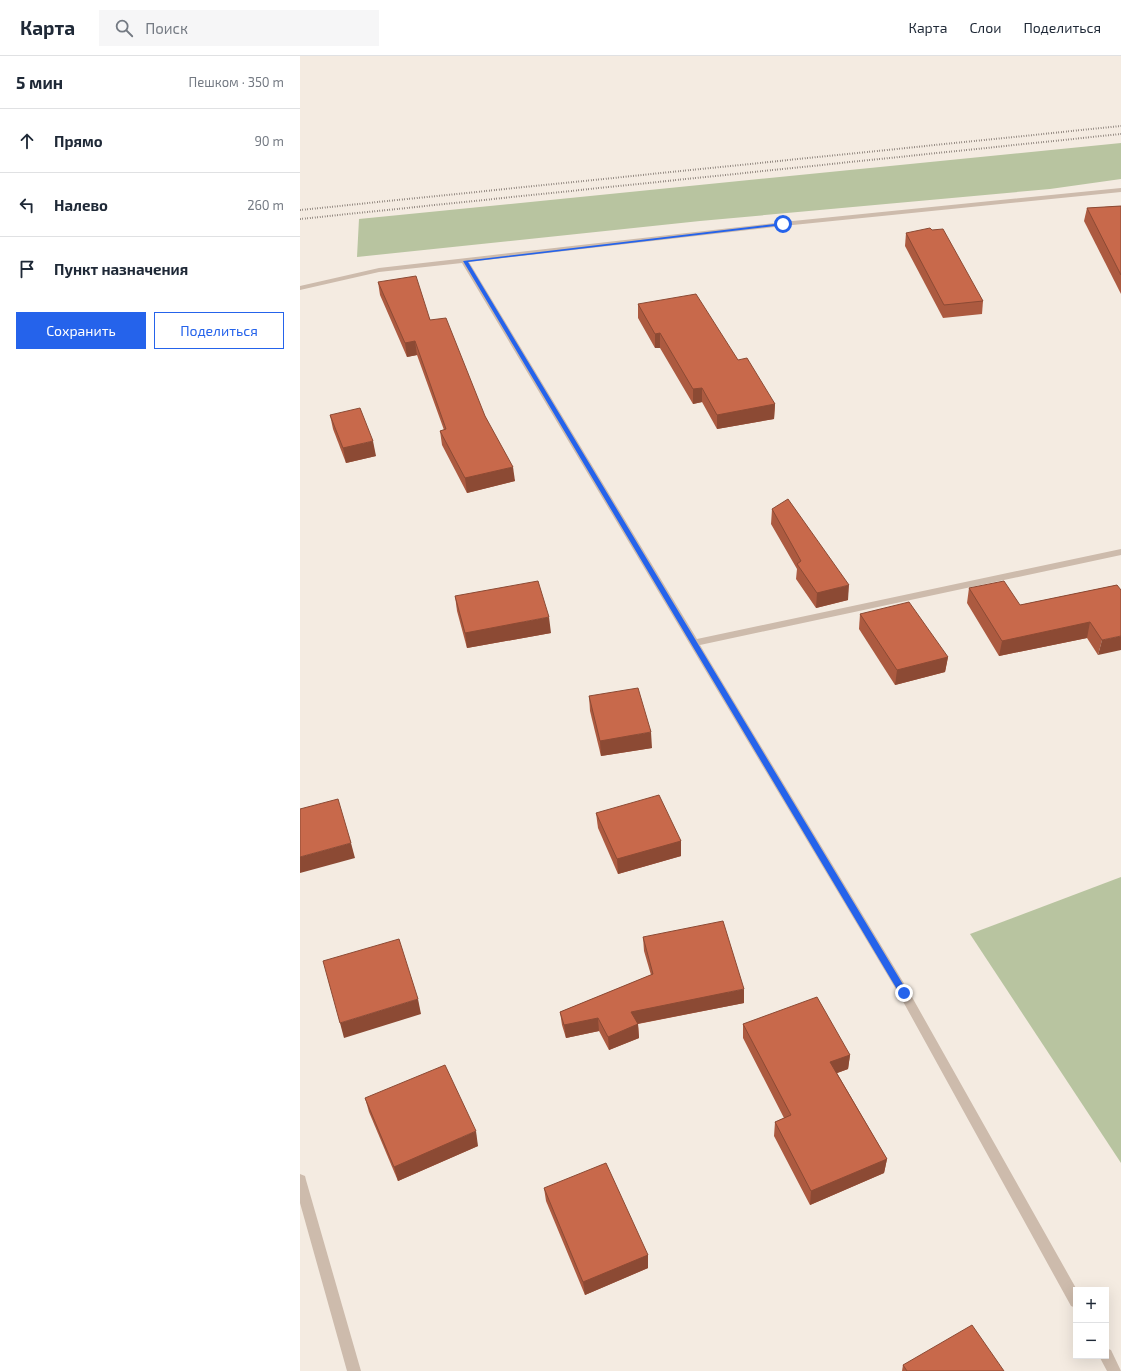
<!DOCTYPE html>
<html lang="ru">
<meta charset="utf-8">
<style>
:root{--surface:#fff;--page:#f6f6f7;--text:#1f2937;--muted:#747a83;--line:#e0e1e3;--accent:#2563eb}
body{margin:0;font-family:"Exo 2",sans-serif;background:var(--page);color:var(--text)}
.controls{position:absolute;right:12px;bottom:12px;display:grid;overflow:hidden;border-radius:0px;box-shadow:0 4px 16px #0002}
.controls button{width:36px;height:36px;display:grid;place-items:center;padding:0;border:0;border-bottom:1px solid var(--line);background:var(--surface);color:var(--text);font:20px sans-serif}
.stop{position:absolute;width:12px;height:12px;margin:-9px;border:3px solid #2563eb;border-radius:50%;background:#fff}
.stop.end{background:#2563eb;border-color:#fff;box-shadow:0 1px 4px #0008}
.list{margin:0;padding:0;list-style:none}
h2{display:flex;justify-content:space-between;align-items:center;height:52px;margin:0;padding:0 16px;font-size:17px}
h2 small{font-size:13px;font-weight:400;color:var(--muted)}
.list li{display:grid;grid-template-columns:26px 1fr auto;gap:12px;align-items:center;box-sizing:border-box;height:64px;padding:0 16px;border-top:1px solid var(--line)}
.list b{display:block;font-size:15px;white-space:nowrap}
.list em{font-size:13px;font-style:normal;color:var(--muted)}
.actions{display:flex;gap:8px;padding:12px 16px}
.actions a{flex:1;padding:9px 0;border:1px solid var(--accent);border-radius:0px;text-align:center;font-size:14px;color:var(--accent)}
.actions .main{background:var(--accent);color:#fff}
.icon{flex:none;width:22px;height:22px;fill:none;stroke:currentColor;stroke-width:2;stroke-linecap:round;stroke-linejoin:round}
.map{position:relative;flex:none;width:821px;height:1315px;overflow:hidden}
header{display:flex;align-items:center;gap:24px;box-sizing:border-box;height:56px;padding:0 20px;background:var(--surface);border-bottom:1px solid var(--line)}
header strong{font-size:19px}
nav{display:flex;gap:22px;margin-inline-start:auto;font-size:14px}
.search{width:280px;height:36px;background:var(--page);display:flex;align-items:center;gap:10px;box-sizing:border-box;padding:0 14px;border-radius:0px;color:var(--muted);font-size:15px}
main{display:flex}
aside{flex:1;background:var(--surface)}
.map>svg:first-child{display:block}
.green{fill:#b8c4a0}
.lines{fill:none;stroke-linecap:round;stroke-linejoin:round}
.minor{fill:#cdbbac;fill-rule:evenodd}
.rail{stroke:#3b302b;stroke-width:2;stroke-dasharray:0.5 2;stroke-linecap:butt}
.wall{fill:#ac5a40}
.shaded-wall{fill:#8c4a34}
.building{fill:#c8694b;stroke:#8c4a34}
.route{fill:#2563eb}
</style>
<header>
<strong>Карта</strong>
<div class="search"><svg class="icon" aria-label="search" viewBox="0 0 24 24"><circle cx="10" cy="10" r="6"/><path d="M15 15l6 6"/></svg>Поиск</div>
<nav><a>Карта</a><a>Слои</a><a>Поделиться</a></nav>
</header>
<main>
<aside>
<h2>5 мин<small>Пешком · 350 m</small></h2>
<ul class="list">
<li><svg class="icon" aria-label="ahead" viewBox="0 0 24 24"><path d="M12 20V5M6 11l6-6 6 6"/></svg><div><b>Прямо</b></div><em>90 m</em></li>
<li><svg class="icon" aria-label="left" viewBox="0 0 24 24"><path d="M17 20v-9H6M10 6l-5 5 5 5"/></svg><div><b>Налево</b></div><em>260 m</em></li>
<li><svg class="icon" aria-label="arrive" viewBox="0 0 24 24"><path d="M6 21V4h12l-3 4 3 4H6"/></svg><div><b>Пункт назначения</b></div></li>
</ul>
<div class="actions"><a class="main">Сохранить</a><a>Поделиться</a></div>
</aside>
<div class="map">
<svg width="821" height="1315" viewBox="0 0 821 1315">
<rect width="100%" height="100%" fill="#f4ebe1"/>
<g class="green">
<polygon points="821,87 821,123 750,133 400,165 57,201 59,163"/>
<polygon points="821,821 821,1107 670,878"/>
</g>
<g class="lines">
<g class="minor">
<polygon points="821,132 821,136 483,170 169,206 397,583 821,493 821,499 400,589 608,934 777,1234 776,1252 771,1250 600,940 162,207 79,216 0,234 0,230 79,212 483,166"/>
<polygon points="0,1118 5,1120 6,1124 61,1315 47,1315 0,1147"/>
<polygon points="806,1292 811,1294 821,1315 807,1315 799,1300 806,1300"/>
</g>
<g class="rail">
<polyline points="0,154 821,70"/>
<polyline points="0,163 821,78"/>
</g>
</g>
<g class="wall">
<polygon points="821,150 821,238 784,165 787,152"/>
<polygon points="606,177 683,245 682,258 643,262 605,190"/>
<polygon points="78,226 130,264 185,360 215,425 167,437 142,389 140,375 144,374 117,299 107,301 80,239"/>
<polygon points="338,248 438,304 475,348 474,363 417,373 402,346 393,348 360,292 355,292 338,262"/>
<polygon points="30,359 76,400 46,407 33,373"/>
<polygon points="472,453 548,544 516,552 496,523 497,513 471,468"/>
<polygon points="817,529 798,599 787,582 699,600 667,547 669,532 720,549"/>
<polygon points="155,540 251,577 167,592 157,555"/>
<polygon points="560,558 648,601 645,616 595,629 559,573"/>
<polygon points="289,640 352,692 301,700 290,655"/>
<polygon points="296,757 381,785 381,800 318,818 298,772"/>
<polygon points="343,881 444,947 338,968 339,982 309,994 299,975 266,982 262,969 260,956 351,919 344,895"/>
<polygon points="443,968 550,999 548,1013 537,1017 587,1103 584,1117 510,1149 474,1080 475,1066 484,1062 443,982"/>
<polygon points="65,1042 178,1090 98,1125 69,1056"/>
<polygon points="244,1132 348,1199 348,1212 285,1239 246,1145"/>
<polygon points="603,1309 704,1315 602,1315"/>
</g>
<g class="shaded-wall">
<polygon points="360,277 360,292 355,292 355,278"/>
<polygon points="115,285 117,299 107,301 105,287"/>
<polygon points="402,332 402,346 393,348 393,333"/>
<polygon points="475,348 474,363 417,373 417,359"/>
<polygon points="73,385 76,400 46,407 43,392"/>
<polygon points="213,411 215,425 167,437 165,422"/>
<polygon points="549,529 548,544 516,552 517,537"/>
<polygon points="249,561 251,577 167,592 165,577"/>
<polygon points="790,566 787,582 699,600 702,585"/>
<polygon points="821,580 821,594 798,599 802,584"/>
<polygon points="648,601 645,616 595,629 597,614"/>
<polygon points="351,676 352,692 301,700 300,685"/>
<polygon points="381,785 381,800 318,818 317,803"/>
<polygon points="51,787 55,802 0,817 0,801"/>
<polygon points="444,933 444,947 331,969 331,956"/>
<polygon points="118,943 121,958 44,982 40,967"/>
<polygon points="298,962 299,975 266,982 264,969"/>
<polygon points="338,968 339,982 309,994 308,981"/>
<polygon points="550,999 548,1013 529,1020 530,1006"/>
<polygon points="176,1075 178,1090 98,1125 94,1111"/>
<polygon points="587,1103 584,1117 510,1149 511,1135"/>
<polygon points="348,1199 348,1212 285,1239 283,1226"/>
</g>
<g class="building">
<polygon points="821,150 821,219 787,152"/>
<polygon points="630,172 632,174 643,173 683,245 644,249 606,177"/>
<polygon points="116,220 130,264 146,262 185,360 213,411 165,422 140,375 146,373 115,285 105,287 78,226"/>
<polygon points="396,238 438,304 447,302 475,348 417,359 402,332 393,333 360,277 355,278 338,248"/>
<polygon points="60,352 73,385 43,392 30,359"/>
<polygon points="488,443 549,529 517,537 497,508 501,505 472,453"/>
<polygon points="238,525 249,561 165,577 155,540"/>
<polygon points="704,525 720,549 817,529 821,534 821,580 802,584 790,566 702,585 669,532"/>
<polygon points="609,546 648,601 597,614 560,558"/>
<polygon points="338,632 351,676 300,685 289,640"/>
<polygon points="359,739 381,785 317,803 296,757"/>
<polygon points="38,743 51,787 0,801 0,753"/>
<polygon points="423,865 444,933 331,956 338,968 308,981 298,962 264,969 260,956 353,918 343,881"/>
<polygon points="99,883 118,943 40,967 23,905"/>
<polygon points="517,941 550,999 530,1006 587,1103 511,1135 475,1066 491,1059 443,968"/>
<polygon points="145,1009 176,1075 94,1111 65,1042"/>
<polygon points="306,1107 348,1199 283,1226 244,1132"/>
<polygon points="672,1269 704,1315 607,1315 603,1309"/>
</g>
<polygon class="route" points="483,167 484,169 168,206 607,935 608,937 604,941 601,940 163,205"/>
</svg>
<div class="controls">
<button>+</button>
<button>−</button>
</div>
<div class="stop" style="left:483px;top:168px"></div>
<div class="stop end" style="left:604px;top:937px"></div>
</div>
</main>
